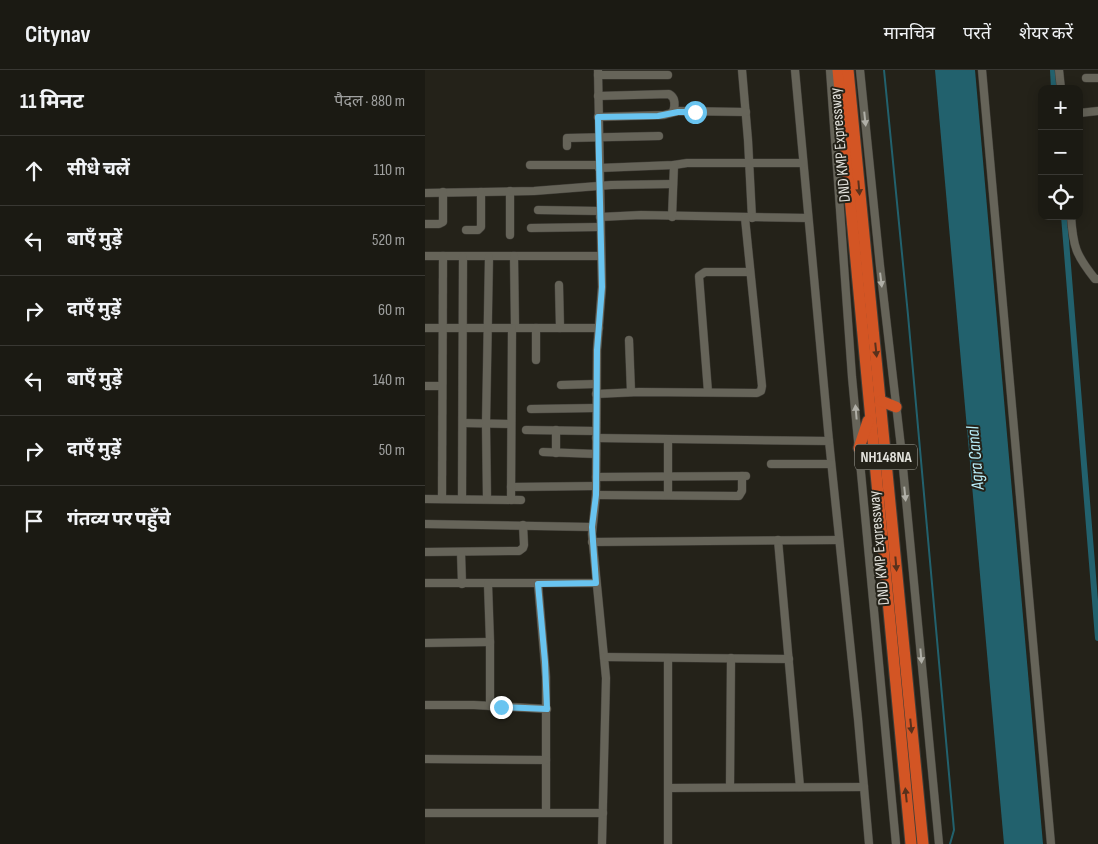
<!DOCTYPE html>
<html lang="hi">
<meta charset="utf-8">
<style>
:root{--surface:#1b1a13;--page:#24231c;--text:#f1f3f6;--muted:#a0a1a0;--line:#393833}
body{margin:0;font-family:"Sofia Sans Condensed","Noto Sans Devanagari",sans-serif;background:var(--page);color:var(--text)}
.controls{position:absolute;right:15px;top:15px;display:grid;overflow:hidden;border-radius:10px;box-shadow:0 2px 12px #0003}
.controls button{width:45px;height:45px;display:grid;place-items:center;padding:0;border:0;border-bottom:1px solid var(--line);background:var(--surface);color:var(--text);font:25px sans-serif}
.stop{position:absolute;width:15px;height:15px;margin:-11px;border:4px solid #69c4f0;border-radius:50%;background:#fff}
.stop.end{background:#69c4f0;border-color:#fff;box-shadow:0 1px 5px #0008}
.list{margin:0;padding:0;list-style:none}
h2{display:flex;justify-content:space-between;align-items:center;height:65px;margin:0;padding:0 20px;font-size:21px}
h2 small{font-size:16px;font-weight:400;color:var(--muted)}
.list li{display:grid;grid-template-columns:32px 1fr auto;gap:15px;align-items:center;box-sizing:border-box;height:70px;padding:0 20px;border-top:1px solid var(--line)}
.list b{display:block;font-size:19px;white-space:nowrap}
.list em{font-size:16px;font-style:normal;color:var(--muted)}
.icon{flex:none;width:28px;height:28px;fill:none;stroke:currentColor;stroke-width:2;stroke-linecap:round;stroke-linejoin:round}
.map{position:relative;flex:none;width:673px;height:774px;overflow:hidden}
header{display:flex;align-items:center;gap:30px;box-sizing:border-box;height:70px;padding:0 25px;background:var(--surface);border-bottom:1px solid var(--line)}
header strong{font-size:24px}
nav{display:flex;gap:28px;margin-inline-start:auto;font-size:18px}
main{display:flex}
aside{flex:1;background:var(--surface)}
.map>svg:first-child{display:block}
.water{fill:#22616d}
.lines{fill:none;stroke-linecap:round;stroke-linejoin:round}
.stream{stroke:#22616d;stroke-width:2}
.canal{stroke:#22616d;stroke-width:6}
.minor-casing{stroke:#403e38;stroke-width:9}
.highway-casing{stroke:#403e38;stroke-width:13}
.minor{stroke:#666459;stroke-width:8}
.highway{stroke:#d35524;stroke-width:11}
.oneway{fill:#b0afa7}
.oneway2{fill:#59311c}
.route{stroke:#69c4f0;stroke-width:6}
.labels{text-anchor:middle;stroke-width:4;stroke-linejoin:round;paint-order:stroke}
.shield{fill:#242219;stroke:#a9a8a1;stroke-width:1}
.shield-label{font-size:15px;font-weight:bold;fill:#e2e1db}
.street-label{font-size:16px;fill:#e2e1db;stroke:#242219}
.water-label{font-size:18px;font-style:italic;fill:#b9eef9;stroke:#242219}
</style>
<header>
<strong>Citynav</strong>
<nav><a>मानचित्र</a><a>परतें</a><a>शेयर करें</a></nav>
</header>
<main>
<aside>
<h2>11 मिनट<small>पैदल · 880 m</small></h2>
<ul class="list">
<li><svg class="icon" aria-label="ahead" viewBox="0 0 24 24"><path d="M12 20V5M6 11l6-6 6 6"/></svg><div><b>सीधे चलें</b></div><em>110 m</em></li>
<li><svg class="icon" aria-label="left" viewBox="0 0 24 24"><path d="M17 20v-9H6M10 6l-5 5 5 5"/></svg><div><b>बाएँ मुड़ें</b></div><em>520 m</em></li>
<li><svg class="icon" aria-label="right" viewBox="0 0 24 24"><path d="M7 20v-9h11M14 6l5 5-5 5"/></svg><div><b>दाएँ मुड़ें</b></div><em>60 m</em></li>
<li><svg class="icon" aria-label="left" viewBox="0 0 24 24"><path d="M17 20v-9H6M10 6l-5 5 5 5"/></svg><div><b>बाएँ मुड़ें</b></div><em>140 m</em></li>
<li><svg class="icon" aria-label="right" viewBox="0 0 24 24"><path d="M7 20v-9h11M14 6l5 5-5 5"/></svg><div><b>दाएँ मुड़ें</b></div><em>50 m</em></li>
<li><svg class="icon" aria-label="arrive" viewBox="0 0 24 24"><path d="M6 21V4h12l-3 4 3 4H6"/></svg><div><b>गंतव्य पर पहुँचे</b></div></li>
</ul>
</aside>
<div class="map">
<svg width="673" height="774" viewBox="0 0 673 774">
<rect width="100%" height="100%" fill="#242219"/>
<polygon class="water" points="510,0 550,0 618,774 579,774"/>
<g class="lines">
<polyline class="stream" points="459,0 483,245 529,760 525,774"/>
<g class="canal">
<polyline points="628,0 629,19"/>
<polyline points="639,146 673,568"/>
</g>
<g class="minor-casing">
<g id="minor">
<polyline points="173,0 177,217 172,280 171,425 167,464 181,608 177,774"/>
<polyline points="317,0 323,70 327,148"/>
<polyline points="370,0 404,371 433,649 444,774"/>
<polyline points="405,0 427,307 471,774"/>
<polyline points="435,0 455,196 476,377 514,774"/>
<polyline points="557,0 626,774"/>
<polyline points="634,0 636,19"/>
<polyline points="173,5 243,5"/>
<polyline points="661,8 673,8"/>
<path d="M173 26 244 24C251 28 250 36 248 42"/>
<polyline points="654,43 673,41"/>
<polyline points="173,47 239,45 254,41 321,42"/>
<polyline points="142,76 142,68 234,66"/>
<polyline points="105,95 174,95"/>
<polyline points="174,98 249,95 262,93 378,93"/>
<polyline points="85,121 85,165"/>
<polyline points="0,123 109,121 186,115 248,114"/>
<polyline points="113,140 175,141"/>
<path d="M646 146C648 177 651 185 670 209H673"/>
<polyline points="175,147 216,145 383,148"/>
<polyline points="247,147 249,95"/>
<polyline points="0,154 14,154 18,152 18,122"/>
<polyline points="106,158 175,157"/>
<polyline points="41,160 53,160 56,157 56,122"/>
<polyline points="0,186 176,186"/>
<polyline points="89,186 90,258"/>
<polyline points="134,215 135,258"/>
<polyline points="0,258 174,258"/>
<polyline points="204,270 206,322"/>
<polyline points="111,290 111,258"/>
<polyline points="136,315 171,314"/>
<polyline points="0,316 17,316"/>
<polyline points="283,322 274,206 280,202 325,202"/>
<polyline points="171,324 214,322 332,323 336,321 337,316 320,148"/>
<polyline points="106,339 171,338"/>
<polyline points="38,353 85,354"/>
<polyline points="101,360 171,361"/>
<polyline points="171,368 404,371"/>
<polyline points="118,382 171,384"/>
<polyline points="131,383 131,360"/>
<polyline points="346,394 406,394"/>
<polyline points="171,407 321,406"/>
<polyline points="86,417 171,416"/>
<polyline points="171,425 314,426 317,421 317,406"/>
<polyline points="243,425 243,370"/>
<polyline points="0,429 96,430"/>
<polyline points="17,429 18,186"/>
<polyline points="37,429 38,187"/>
<polyline points="62,429 61,354 64,187"/>
<polyline points="86,430 87,258"/>
<polyline points="0,454 167,457"/>
<polyline points="353,470 375,717"/>
<polyline points="167,472 414,470"/>
<polyline points="0,482 94,481 98,478 99,475 98,455"/>
<polyline points="36,482 37,514"/>
<polyline points="0,513 171,513"/>
<polyline points="63,514 65,572 65,636"/>
<polyline points="113,514 121,607 121,742"/>
<polyline points="0,573 65,572"/>
<polyline points="179,587 364,589"/>
<polyline points="0,635 49,635 122,639"/>
<polyline points="0,689 121,690"/>
<polyline points="305,717 306,588"/>
<polyline points="244,718 439,717"/>
<polyline points="0,743 178,743"/>
<polyline points="243,774 243,588"/>
</g>
</g>
<g class="highway-casing">
<g id="highway">
<polyline points="413,0 486,774"/>
<polyline points="423,0 498,774"/>
<polyline points="456,331 471,337"/>
<polyline points="434,378 443,351"/>
</g>
</g>
<use href="#minor" class="minor"/>
<use href="#highway" class="highway"/>
</g>
<defs><path id="oneway-solid" d="M-6-.8H1V-3.2L6.5 0L1 3.2V.8H-6Z" transform="scale(1.25)"/></defs>
<g class="oneway">
<use href="#oneway-solid" transform="translate(440 49) rotate(84)"/>
<use href="#oneway-solid" transform="translate(456 210) rotate(83)"/>
<use href="#oneway-solid" transform="translate(431 342) rotate(-95)"/>
<use href="#oneway-solid" transform="translate(480 424) rotate(84)"/>
<use href="#oneway-solid" transform="translate(496 586) rotate(85)"/>
</g>
<g class="oneway2">
<use href="#oneway-solid" transform="translate(434 118) rotate(85)"/>
<use href="#oneway-solid" transform="translate(451 280) rotate(84)"/>
<use href="#oneway-solid" transform="translate(471 494) rotate(85)"/>
<use href="#oneway-solid" transform="translate(486 656) rotate(84)"/>
<use href="#oneway-solid" transform="translate(481 725) rotate(-96)"/>
</g>
<g class="lines">
<polyline class="route" points="76,637 122,639 120,592 113,514 171,513 167,457 171,425 172,280 177,217 173,47 233,46 253,42 270,42"/>
</g>
<g class="labels">
<rect class="shield" x="430" y="374.5" width="62" height="25" rx="4"/>
<g class="shield-label">
<text x="461" y="392">NH148NA</text>
</g>
<g class="street-label">
<text transform="translate(414 75) rotate(-95)" y="6">DND KMP Expressway</text>
<text transform="translate(453 478) rotate(-95)" y="6">DND KMP Expressway</text>
</g>
<g class="water-label">
<text transform="translate(550 388) rotate(-95)" y="6">Agra Canal</text>
</g>
</g>
</svg>
<div class="controls">
<button>+</button>
<button>−</button>
<button><svg class="icon" aria-label="locate" viewBox="0 0 24 24"><circle cx="12" cy="12" r="6"/><path d="M12 2v4M12 18v4M2 12h4M18 12h4"/></svg></button>
</div>
<div class="stop" style="left:270px;top:42px"></div>
<div class="stop end" style="left:76px;top:637px"></div>
</div>
</main>
